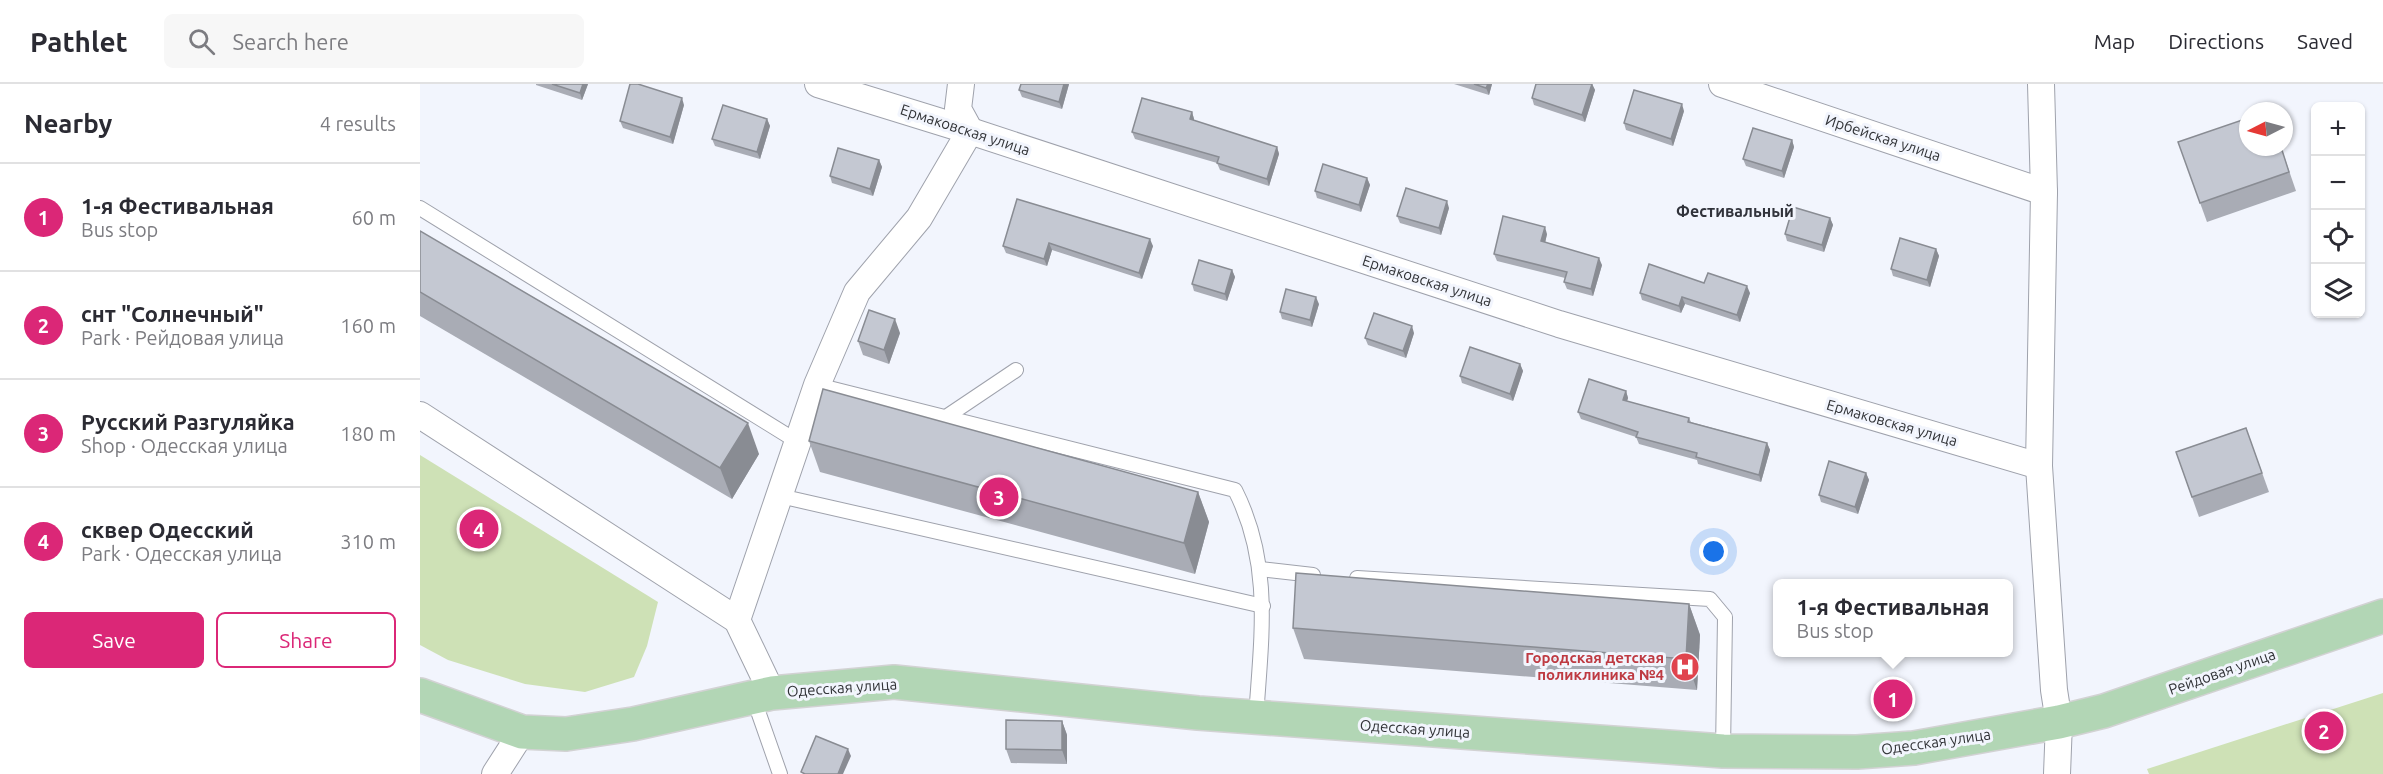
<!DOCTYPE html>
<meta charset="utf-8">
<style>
:root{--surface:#fff;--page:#f7f7f7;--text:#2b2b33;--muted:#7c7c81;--line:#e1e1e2;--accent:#db2777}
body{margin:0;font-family:Ubuntu,sans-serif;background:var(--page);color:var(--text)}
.controls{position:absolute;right:18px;top:18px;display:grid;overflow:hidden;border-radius:9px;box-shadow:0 2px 4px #0004}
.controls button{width:54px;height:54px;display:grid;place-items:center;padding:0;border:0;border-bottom:2px solid var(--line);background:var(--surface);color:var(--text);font:30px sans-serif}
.compass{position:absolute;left:1819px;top:18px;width:54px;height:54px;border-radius:50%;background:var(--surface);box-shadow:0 2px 4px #0004;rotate:264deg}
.you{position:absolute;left:1294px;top:468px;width:21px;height:21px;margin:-15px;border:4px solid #fff;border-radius:50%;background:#1a73e8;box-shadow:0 0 0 9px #1a73e833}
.badge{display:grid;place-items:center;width:39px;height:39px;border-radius:50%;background:var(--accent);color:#fff;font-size:20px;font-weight:700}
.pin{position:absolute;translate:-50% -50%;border:3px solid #fff;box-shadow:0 2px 6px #0006}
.popup{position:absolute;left:1353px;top:495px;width:240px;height:78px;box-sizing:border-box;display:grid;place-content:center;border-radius:9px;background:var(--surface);filter:drop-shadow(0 2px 4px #0005);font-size:20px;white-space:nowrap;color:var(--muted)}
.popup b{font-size:22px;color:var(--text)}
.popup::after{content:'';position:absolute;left:50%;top:100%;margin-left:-12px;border:12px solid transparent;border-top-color:var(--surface)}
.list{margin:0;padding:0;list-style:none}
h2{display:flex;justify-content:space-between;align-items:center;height:78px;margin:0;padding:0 24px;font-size:26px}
h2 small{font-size:20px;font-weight:400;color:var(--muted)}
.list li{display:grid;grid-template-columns:39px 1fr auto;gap:18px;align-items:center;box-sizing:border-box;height:108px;padding:0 24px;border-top:2px solid var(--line)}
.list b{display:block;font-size:22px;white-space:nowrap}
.list p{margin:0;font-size:20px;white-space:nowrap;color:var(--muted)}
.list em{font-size:20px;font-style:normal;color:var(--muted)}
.actions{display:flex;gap:12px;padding:18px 24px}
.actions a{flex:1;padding:14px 0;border:2px solid var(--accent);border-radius:9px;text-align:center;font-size:21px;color:var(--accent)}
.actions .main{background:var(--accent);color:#fff}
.icon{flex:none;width:33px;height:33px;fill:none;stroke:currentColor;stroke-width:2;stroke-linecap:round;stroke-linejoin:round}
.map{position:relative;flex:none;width:1963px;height:690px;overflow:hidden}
header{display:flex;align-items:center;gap:36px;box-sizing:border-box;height:84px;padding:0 30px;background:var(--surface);border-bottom:2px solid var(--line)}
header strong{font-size:28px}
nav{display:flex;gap:33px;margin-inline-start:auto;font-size:21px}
.search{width:420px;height:54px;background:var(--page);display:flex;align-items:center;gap:15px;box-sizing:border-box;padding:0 21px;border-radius:9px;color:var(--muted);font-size:22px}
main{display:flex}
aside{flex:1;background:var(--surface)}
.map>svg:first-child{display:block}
.green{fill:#cee1b6}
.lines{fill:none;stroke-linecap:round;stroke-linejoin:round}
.lane-casing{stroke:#9fa2ac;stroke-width:16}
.street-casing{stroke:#9fa2ac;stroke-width:28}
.primary-casing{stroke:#d2d2d3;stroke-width:36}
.lane{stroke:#fff;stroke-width:14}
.street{stroke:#fff;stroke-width:26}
.primary{stroke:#b2d6b5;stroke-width:33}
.wall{fill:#a9acb5}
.shaded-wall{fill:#898c93}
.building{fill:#c4c8d2;stroke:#898c93;stroke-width:1.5}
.labels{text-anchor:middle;stroke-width:6;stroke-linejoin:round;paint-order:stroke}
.street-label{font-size:15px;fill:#313337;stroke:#f2f5fd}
.health-label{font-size:15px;font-weight:bold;fill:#be3a42;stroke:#f2f5fd;text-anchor:end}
.neighbourhood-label{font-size:16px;font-weight:bold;fill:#31333b;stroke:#f2f5fd}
</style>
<header>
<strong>Pathlet</strong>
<div class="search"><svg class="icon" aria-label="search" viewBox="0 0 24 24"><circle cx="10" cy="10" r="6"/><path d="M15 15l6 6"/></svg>Search here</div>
<nav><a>Map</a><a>Directions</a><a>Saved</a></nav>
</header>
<main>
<aside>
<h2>Nearby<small>4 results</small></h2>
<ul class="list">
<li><span class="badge">1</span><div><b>1-я Фестивальная</b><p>Bus stop</p></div><em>60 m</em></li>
<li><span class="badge">2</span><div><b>снт &quot;Солнечный&quot;</b><p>Park · Рейдовая улица</p></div><em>160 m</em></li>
<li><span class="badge">3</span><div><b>Русский Разгуляйка</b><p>Shop · Одесская улица</p></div><em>180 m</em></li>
<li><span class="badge">4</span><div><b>сквер Одесский</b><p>Park · Одесская улица</p></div><em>310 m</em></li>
</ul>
<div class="actions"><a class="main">Save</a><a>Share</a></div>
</aside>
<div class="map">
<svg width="1963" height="690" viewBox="0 0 1963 690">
<rect width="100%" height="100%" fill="#f2f5fd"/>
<g class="green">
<polygon points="0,371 238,518 227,562 214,593 165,608 105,600 28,576 0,561"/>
<polygon points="1963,609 1963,690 1729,690 1727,685"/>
</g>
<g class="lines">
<g class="lane-casing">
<g id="lane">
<polyline points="0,124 378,358"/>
<path d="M397 301 815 406C853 481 841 554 836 634"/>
<polyline points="526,333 596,286"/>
<polyline points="360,412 843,522"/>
<polyline points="840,485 893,491"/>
<polyline points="937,494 1290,515 1305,533 1303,667"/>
<polyline points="333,613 360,690"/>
</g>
</g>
<g class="street-casing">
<g id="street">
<polyline points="398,0 550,47 1139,240 1619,382"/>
<polyline points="1302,0 1624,108"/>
<polyline points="1621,0 1624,108 1619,382 1634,606 1639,638 1637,690"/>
<polyline points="0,331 317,536 352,609"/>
<polyline points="317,536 397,301 437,208 499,134 550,47 538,25 541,0"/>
<polyline points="75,690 102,648"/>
</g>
</g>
<g class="primary-casing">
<polyline id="primary" points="0,611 102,648 146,650 213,640 352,609 474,598 778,629 1303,667 1437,668 1494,664 1639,638 1684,627 1963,532"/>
</g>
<use href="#lane" class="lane"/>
<use href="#street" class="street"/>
<use href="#primary" class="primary"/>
</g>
<g class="wall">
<polygon points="116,0 168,0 162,16 116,1"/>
<polygon points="649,0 642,25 602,13 599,6"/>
<polygon points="1034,0 1072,0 1069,11"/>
<polygon points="1116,0 1172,0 1175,6 1165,38 1114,21 1112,14"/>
<polygon points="264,21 253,60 203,44 200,37"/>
<polygon points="1264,27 1253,62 1206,46 1204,39"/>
<polygon points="772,28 774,35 774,37 857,63 859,70 849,102 800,86 797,79 715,55 712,48"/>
<polygon points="347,35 350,42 340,75 295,62 292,55"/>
<polygon points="1372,56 1374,63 1364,94 1326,82 1323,75"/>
<polygon points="1758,58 1861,63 1876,107 1787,138"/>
<polygon points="459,76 462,83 453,112 412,99 410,92"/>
<polygon points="947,94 950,101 941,128 897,114 895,107"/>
<polygon points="597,115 733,162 722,195 632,166 627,182 586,169 583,162"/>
<polygon points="1029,124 1021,151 980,139 977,132"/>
<polygon points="1410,134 1413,141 1404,168 1367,157 1365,150"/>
<polygon points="0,147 339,370 312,415 0,232"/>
<polygon points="1127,150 1125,158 1182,181 1173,212 1147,205 1144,198 1145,194 1077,177 1074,170"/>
<polygon points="1516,165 1519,172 1510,203 1473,192 1471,185"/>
<polygon points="812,186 815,193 807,217 774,207 772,200"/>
<polygon points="1284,199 1330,209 1320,238 1265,220 1261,229 1222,216 1220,209"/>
<polygon points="899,220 892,243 862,235 860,228"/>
<polygon points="480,249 469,280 443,271 438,257"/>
<polygon points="994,249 986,274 948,261 945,254"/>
<polygon points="1100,280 1103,287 1093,317 1042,299 1040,292"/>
<polygon points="1206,307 1208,314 1207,317 1269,334 1271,338 1347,359 1350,366 1341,398 1278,380 1277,376 1219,360 1216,353 1161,335 1158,328"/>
<polygon points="1826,344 1849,408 1779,433 1756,368"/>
<polygon points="389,357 778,408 789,438 775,490 400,388"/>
<polygon points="1446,389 1449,396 1438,430 1401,418 1399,411"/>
<polygon points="1269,520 1280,551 1277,606 884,575 873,544"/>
<polygon points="642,637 647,651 647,680 591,679 586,665"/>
</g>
<g class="shaded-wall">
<polygon points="163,0 168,0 162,16 160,9"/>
<polygon points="644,0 649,0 642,25 639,18"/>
<polygon points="1068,0 1072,0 1069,11 1066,4"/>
<polygon points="1172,0 1175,6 1165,38 1162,31"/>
<polygon points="262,14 264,21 253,60 250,53"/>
<polygon points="1262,20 1264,27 1253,62 1251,55"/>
<polygon points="772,28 774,35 772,42 770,35"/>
<polygon points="347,35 350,42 340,75 337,68"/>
<polygon points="1372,56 1374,63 1364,94 1362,87"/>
<polygon points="857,63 859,70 849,102 847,95"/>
<polygon points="459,76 462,83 453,112 450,105"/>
<polygon points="947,94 950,101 941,128 939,121"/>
<polygon points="1027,117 1029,124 1021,151 1019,144"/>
<polygon points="1410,134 1413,141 1404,168 1402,161"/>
<polygon points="1125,143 1127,150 1124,164 1121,157"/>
<polygon points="730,155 733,162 722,195 719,189"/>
<polygon points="629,159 632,166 627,182 624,175"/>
<polygon points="1516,165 1519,172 1510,203 1507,196"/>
<polygon points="1179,174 1182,181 1173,212 1171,205"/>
<polygon points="812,186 815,193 807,217 805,210"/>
<polygon points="1327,202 1330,209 1320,238 1317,231"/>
<polygon points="896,213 899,220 892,243 890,236"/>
<polygon points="1262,213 1265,220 1261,229 1259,222"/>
<polygon points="475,235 480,249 469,280 464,266"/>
<polygon points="992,242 994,249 986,274 983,267"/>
<polygon points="1100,280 1103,287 1093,317 1090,310"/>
<polygon points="1206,307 1208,314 1205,323 1203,316"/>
<polygon points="328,339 339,370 312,415 300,384"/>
<polygon points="1347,359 1350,366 1341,398 1339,391"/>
<polygon points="1446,389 1449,396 1438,430 1435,423"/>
<polygon points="778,408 789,438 775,490 764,459"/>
<polygon points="1269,520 1280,551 1277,606 1266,575"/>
<polygon points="642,637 647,651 647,680 642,666"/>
<polygon points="428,665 431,672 423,690 418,690"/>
</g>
<g class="building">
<polygon points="132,0 163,0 160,9"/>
<polygon points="210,0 218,0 262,14 250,53 200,37"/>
<polygon points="601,0 644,0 639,18 599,6"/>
<polygon points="1054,0 1068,0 1066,4"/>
<polygon points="1116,0 1172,0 1162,31 1112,14"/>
<polygon points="1214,6 1262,20 1251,55 1204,39"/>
<polygon points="722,14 772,28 770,35 857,63 847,95 797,79 799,73 712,48"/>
<polygon points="303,21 347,35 337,68 292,55"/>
<polygon points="1828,34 1828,63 1861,63 1869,88 1780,119 1758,58"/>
<polygon points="1333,44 1372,56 1362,87 1323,75"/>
<polygon points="418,64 459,76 450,105 410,92"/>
<polygon points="903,80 947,94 939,121 895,107"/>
<polygon points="986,104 1027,117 1019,144 977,132"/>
<polygon points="597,115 730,155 719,189 629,159 624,175 583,162"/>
<polygon points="1373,123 1410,134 1402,161 1365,150"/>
<polygon points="1083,132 1125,143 1121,157 1179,174 1171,205 1144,198 1147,188 1074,170"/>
<polygon points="0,147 328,339 300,384 0,208"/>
<polygon points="1480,154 1516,165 1507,196 1471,185"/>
<polygon points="779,176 812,186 805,210 772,200"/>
<polygon points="1229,180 1284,199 1288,189 1327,202 1317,231 1262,213 1259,222 1220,209"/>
<polygon points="866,205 896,213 890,236 860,228"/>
<polygon points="449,226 475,235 464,266 438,257"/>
<polygon points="954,229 992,242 983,267 945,254"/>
<polygon points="1050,263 1100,280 1090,310 1040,292"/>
<polygon points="1169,295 1206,307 1203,316 1269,334 1268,338 1347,359 1339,391 1276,373 1277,369 1216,353 1218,348 1158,328"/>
<polygon points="403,305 778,408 764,459 389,357"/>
<polygon points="1826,344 1842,389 1772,413 1756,368"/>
<polygon points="1409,377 1446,389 1435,423 1399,411"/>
<polygon points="876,489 1269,520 1266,575 873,544"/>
<polygon points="586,636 642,637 642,666 586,665"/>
<polygon points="396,652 428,665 418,690 385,690 381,688"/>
</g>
<defs>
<g id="hospital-disc" transform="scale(1.5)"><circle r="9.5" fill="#e0444e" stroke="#f2f5fd"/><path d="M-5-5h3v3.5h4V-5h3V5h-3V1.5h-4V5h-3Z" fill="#fff"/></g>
</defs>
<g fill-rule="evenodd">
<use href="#hospital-disc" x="1265" y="583"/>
</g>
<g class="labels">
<g class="street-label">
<text transform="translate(545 46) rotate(18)" y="5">Ермаковская улица</text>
<text transform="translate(1463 54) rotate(18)" y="5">Ирбейская улица</text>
<text transform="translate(1007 197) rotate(18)" y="5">Ермаковская улица</text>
<text transform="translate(1472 339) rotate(16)" y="5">Ермаковская улица</text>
<text transform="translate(1802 588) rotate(-19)" y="5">Рейдовая улица</text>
<text transform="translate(422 604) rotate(-4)" y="5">Одесская улица</text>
<text transform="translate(995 645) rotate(4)" y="5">Одесская улица</text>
<text transform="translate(1516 658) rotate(-8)" y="5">Одесская улица</text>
</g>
<g class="health-label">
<text x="1244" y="579">Городская детская<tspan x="1244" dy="17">поликлиника №4</tspan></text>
</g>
<g class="neighbourhood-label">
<text x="1315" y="133">Фестивальный</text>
</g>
</g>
</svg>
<div class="controls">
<button>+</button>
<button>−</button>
<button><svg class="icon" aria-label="locate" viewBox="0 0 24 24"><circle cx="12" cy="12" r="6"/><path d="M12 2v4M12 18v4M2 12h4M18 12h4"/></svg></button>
<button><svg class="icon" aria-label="layers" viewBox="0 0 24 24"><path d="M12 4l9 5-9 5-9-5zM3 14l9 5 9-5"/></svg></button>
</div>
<svg class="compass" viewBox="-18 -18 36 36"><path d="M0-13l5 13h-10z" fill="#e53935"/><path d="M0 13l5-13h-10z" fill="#7c7c81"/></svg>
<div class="you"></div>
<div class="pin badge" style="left:1473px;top:615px">1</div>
<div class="popup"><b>1-я Фестивальная</b>Bus stop</div>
<div class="pin badge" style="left:1904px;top:647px">2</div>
<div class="pin badge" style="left:579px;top:413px">3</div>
<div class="pin badge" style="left:59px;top:445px">4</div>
</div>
</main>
